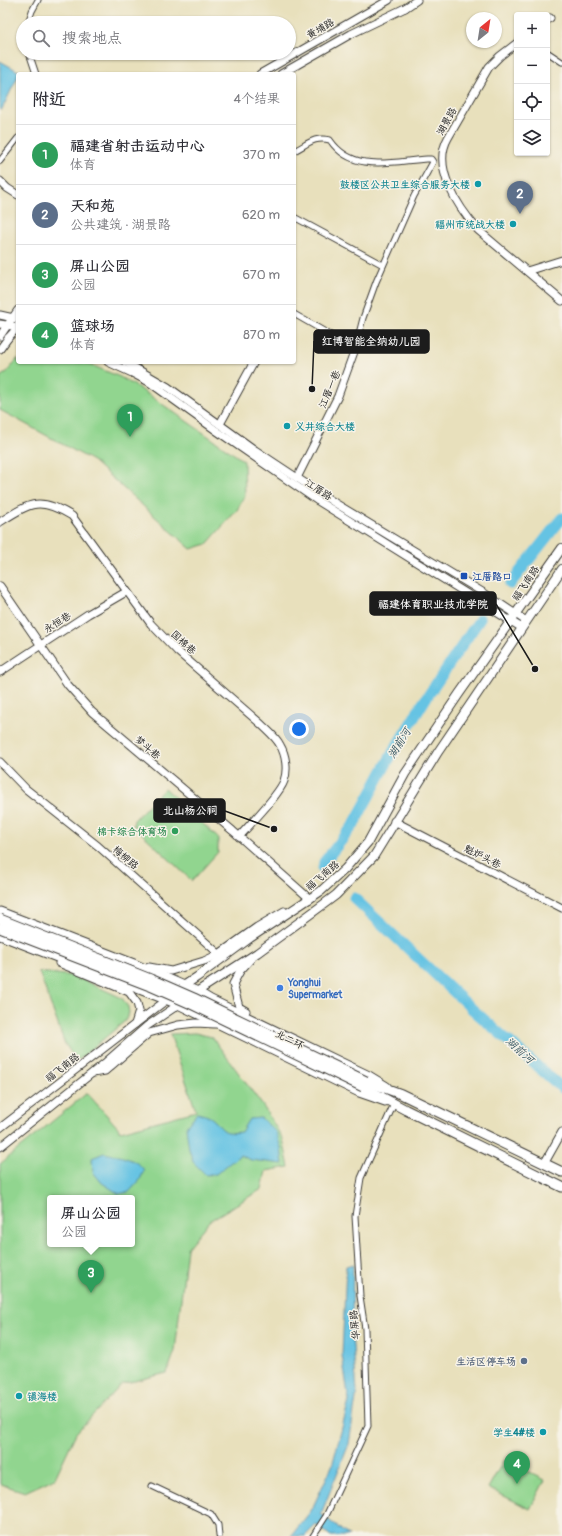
<!DOCTYPE html>
<html lang="zh">
<meta charset="utf-8">
<style>
:root{--surface:#fff;--page:#f7f7f7;--text:#2b2b33;--muted:#7c7c81;--line:#e1e1e2;--accent:#1a73e8}
body{margin:0;font-family:Pangolin,"LXGW WenKai TC",sans-serif;background:var(--page);color:var(--text)}
.controls{position:absolute;right:12px;top:12px;display:grid;overflow:hidden;border-radius:4px;box-shadow:0 1px 3px #0004}
.controls button{width:36px;height:36px;display:grid;place-items:center;padding:0;border:0;border-bottom:1px solid var(--line);background:var(--surface);color:var(--text);font:20px sans-serif}
.compass{position:absolute;left:466px;top:12px;width:36px;height:36px;border-radius:50%;background:var(--surface);box-shadow:0 1px 3px #0004;rotate:30deg}
.you{position:absolute;left:299px;top:729px;width:14px;height:14px;margin:-10px;border:3px solid #fff;border-radius:50%;background:#1a73e8;box-shadow:0 0 0 6px #1a73e833}
.badge{display:grid;place-items:center;width:26px;height:26px;border-radius:50%;background:var(--accent);color:#fff;font-size:13px;font-weight:700}
.pin{position:absolute;translate:-50% -33px;filter:drop-shadow(0 1px 2px #0008)}
.pin::after{content:'';position:absolute;top:21px;width:14px;height:12px;background:inherit;clip-path:polygon(0 0,100% 0,50% 100%)}
.popup{position:absolute;left:47px;top:1195px;width:88px;height:52px;box-sizing:border-box;display:grid;place-content:center;border-radius:4px;background:var(--surface);filter:drop-shadow(0 1px 3px #0005);font-size:13px;white-space:nowrap;color:var(--muted)}
.popup b{font-size:15px;color:var(--text)}
.popup::after{content:'';position:absolute;left:50%;top:100%;margin-left:-8px;border:8px solid transparent;border-top-color:var(--surface)}
.list{margin:0;padding:0;list-style:none}
h2{display:flex;justify-content:space-between;align-items:center;height:52px;margin:0;padding:0 16px;font-size:17px}
h2 small{font-size:13px;font-weight:400;color:var(--muted)}
.list li{display:grid;grid-template-columns:26px 1fr auto;gap:12px;align-items:center;box-sizing:border-box;height:60px;padding:0 16px;border-top:1px solid var(--line)}
.list b{display:block;font-size:15px;white-space:nowrap}
.list p{margin:0;font-size:13px;white-space:nowrap;color:var(--muted)}
.list em{font-size:13px;font-style:normal;color:var(--muted)}
.icon{flex:none;width:22px;height:22px;fill:none;stroke:currentColor;stroke-width:2;stroke-linecap:round;stroke-linejoin:round}
.map{position:relative;flex:none;width:562px;height:1536px;overflow:hidden}
.search{position:absolute;background:var(--surface);box-shadow:0 1px 3px #0004;left:16px;top:16px;width:280px;height:44px;display:flex;align-items:center;gap:10px;box-sizing:border-box;padding:0 14px;border-radius:22px;color:var(--muted);font-size:15px}
.panel{position:absolute;background:var(--surface);box-shadow:0 1px 3px #0004;left:16px;top:72px;width:280px;height:292px;border-radius:4px}
.map>svg:first-child{display:block}
.green{fill:#91d58f;stroke:#567856;fill-rule:evenodd}
.water{fill:#65c3e3;stroke:#407080}
.lines{fill:none;stroke-linecap:round;stroke-linejoin:round}
.river{stroke:#65c3e3;stroke-width:11}
.minor-casing{stroke:#3b3934;stroke-width:7}
.tertiary-casing{stroke:#3b3934;stroke-width:9}
.secondary-casing{stroke:#3b3934;stroke-width:9}
.primary-casing{stroke:#3b3934;stroke-width:10}
.trunk-casing{stroke:#3b3934;stroke-width:11}
.minor{stroke:#fff;stroke-width:5}
.tertiary{stroke:#fff;stroke-width:7}
.secondary{stroke:#fff;stroke-width:7}
.primary{stroke:#fff;stroke-width:8}
.trunk{stroke:#fff;stroke-width:9}
.trunk-bridge-casing{stroke:#3b3934;stroke-width:11;stroke-linecap:butt}
.trunk-bridge{stroke:#fff;stroke-width:9}
.culture-dot{fill:#0f9aa8;stroke:#f7f3e8;stroke-width:1.5}
.transit-dot{fill:#1a4fb4;stroke:#f7f3e8;stroke-width:1.5}
.leisure-dot{fill:#2e9e5b;stroke:#f7f3e8;stroke-width:1.5}
.shop-dot{fill:#3f7fe0;stroke:#f7f3e8;stroke-width:1.5}
.service-dot{fill:#5c6f8a;stroke:#f7f3e8;stroke-width:1.5}
.labels{text-anchor:middle;stroke-width:3;stroke-linejoin:round;paint-order:stroke}
.street-label{font-size:10px;fill:#1c1c1c;stroke:#f7f3e8}
.culture-label{font-size:10px;font-weight:bold;fill:#0d838f;stroke:#f7f3e8;text-anchor:end}
.transit-label{font-size:10px;font-weight:bold;fill:#164399;stroke:#f7f3e8;text-anchor:start}
.leisure-label{font-size:10px;font-weight:bold;fill:#27864d;stroke:#f7f3e8;text-anchor:end}
.shop-label{font-size:10px;font-weight:bold;fill:#366cbe;stroke:#f7f3e8;text-anchor:start}
.service-label{font-size:10px;font-weight:bold;fill:#4e5e75;stroke:#f7f3e8;text-anchor:end}
.water-label{font-size:11px;font-style:italic;fill:#365662;stroke:#f7f3e8}
.leader{fill:none;stroke:#1c1c1c;stroke-width:1.5}
.callout-dot{fill:#1c1c1c;stroke:#f7f3e8;stroke-width:1.5}
.callout{fill:#1c1c1c;stroke:#1c1c1c;stroke-width:1.5}
.callout-label{font-size:11px;text-anchor:middle;font-weight:bold;fill:#fff}
</style>
<div class="map">
<svg width="562" height="1536" viewBox="0 0 562 1536">
<rect width="100%" height="100%" fill="#f7f3e8"/>
<filter id="ink" filterUnits="userSpaceOnUse"><feTurbulence type="fractalNoise" baseFrequency=".025" numOctaves="2"/><feDisplacementMap in="SourceGraphic" scale="8" xChannelSelector="R" yChannelSelector="G"/><feConvolveMatrix kernelMatrix="1 2 1 2 8 2 1 2 1" color-interpolation-filters="sRGB"/></filter>
<filter id="wash" filterUnits="userSpaceOnUse"><feTurbulence type="fractalNoise" baseFrequency=".012" numOctaves="4" result="noise"/><feDisplacementMap in="SourceGraphic" scale="16" xChannelSelector="R" yChannelSelector="G"/><feGaussianBlur stdDeviation="0.9" result="paint"/><feColorMatrix in="noise" values="0 0 0 0 0 0 0 0 0 0 0 0 0 0 0 0 0 1.4 0 .05"/><feComposite in="paint" operator="in"/></filter>
<g filter="url(#wash)">
<rect width="100%" height="100%" fill="#e8e0bc"/>
<g class="green">
<polygon points="18,358 18,362 84,362 120,377 139,388 244,461 245,496 237,510 207,544 191,549 93,461 0,410 0,377 7,372"/>
<polygon points="165,788 218,838 218,852 192,881 133,825 134,820"/>
<polygon points="39,972 74,976 122,998 128,1007 129,1013 125,1021 77,1061 65,1044"/>
<path d="M195 1033 212 1037 263 1106 283 1139 289 1167 266 1171 262 1189 209 1221 187 1248 175 1351 167 1373 122 1384 76 1433 55 1478 25 1492 0 1484V1164L87 1093 121 1131 196 1111 170 1034ZM50 1198H132V1244H50Z"/>
<polygon points="504,1460 545,1480 530,1509 488,1488"/>
</g>
<g class="water">
<polygon points="0,61 20,72 1,111 0,110"/>
<path d="M197 1113C201 1114 206 1115 210 1117 223 1126 219 1135 241 1132L249 1119 261 1118 276 1132 281 1148 283 1164 251 1160 240 1155 216 1174 206 1175 193 1162 189 1149 186 1127Z"/>
<path d="M104 1153C118 1156 136 1158 144 1170L140 1180 129 1192 119 1194 102 1183 93 1172 92 1158Z"/>
<polygon points="353,1264 352,1335 357,1391 349,1444 321,1514 349,1536 331,1536 316,1525 305,1536 291,1536 311,1511 332,1466 349,1401 342,1355 346,1266"/>
</g>
<g class="lines">
<g class="river">
<polyline points="510,584 562,518"/>
<polyline points="323,869 324,862 353,826 393,752 425,700 480,619"/>
<polyline points="354,898 471,1008 562,1088"/>
</g>
</g>
</g>
<g filter="url(#ink)">
<g class="lines">
<g class="minor-casing">
<g id="minor">
<polyline points="28,23 32,11 38,0"/>
<polyline points="547,52 562,62"/>
<polyline points="29,53 36,74"/>
<path d="M294 151C308 144 314 136 330 140 353 174 393 161 427 159H431L433 162 414 196 376 282 363 318 355 349 294 314"/>
<polyline points="0,161 18,138"/>
<polyline points="294,217 383,265"/>
<polyline points="152,1486 211,1514 218,1525 219,1536"/>
<polyline points="313,1536 326,1516 368,1426 365,1329 360,1296 355,1216 361,1178 393,1106"/>
</g>
</g>
<g class="tertiary-casing">
<g id="tertiary">
<polyline points="405,8 417,0"/>
<polyline points="547,20 550,18"/>
<path d="M517 43 500 56 489 67 448 138C431 168 459 208 478 230L562 301"/>
<polyline points="0,181 7,188 18,195"/>
<polyline points="527,271 562,260"/>
<polyline points="0,349 8,338"/>
<polyline points="220,424 254,362"/>
<polyline points="297,478 338,396 355,349"/>
<path d="M0 522C30 503 39 496 72 516L151 624 177 651 261 724C268 731 276 737 280 745 286 755 288 770 284 781 279 795 250 824 239 837"/>
<polyline points="0,586 68,685 92,712 233,831 310,899"/>
<polyline points="0,672 88,614 126,592"/>
<polyline points="0,762 26,789 98,846 219,954"/>
<polyline points="394,821 562,908"/>
<polyline points="544,1164 562,1132"/>
</g>
</g>
<g class="secondary-casing">
<g id="secondary">
<polyline points="260,74 389,0"/>
<polyline points="281,74 351,34 405,8"/>
<polyline points="0,315 18,319"/>
<polyline points="0,324 18,327"/>
<polyline points="0,336 18,310"/>
<polyline points="8,338 18,327"/>
<polyline points="108,362 132,373 149,382 217,431 318,501 522,628"/>
<polyline points="125,362 168,387 255,450 335,503 484,593 526,621"/>
<polyline points="0,911 134,963 198,991 211,999 369,1075 387,1086"/>
<polyline points="0,936 178,1005 359,1093 385,1102"/>
<polyline points="59,963 129,992 137,1003 139,1011 135,1024"/>
<polyline points="149,967 171,971 204,961 219,954 257,927 284,911"/>
<polyline points="246,1011 239,1007 233,984 240,971 251,959"/>
<polyline points="93,1073 105,1071 149,1033 178,1025 196,1023 215,1024"/>
<polyline points="0,1128 169,998"/>
<polyline points="0,1147 106,1062 147,1026 181,1003"/>
</g>
</g>
<g class="primary-casing">
<g id="primary">
<polyline points="185,985 197,977 250,938 321,891 345,869 368,842 405,774 459,694 562,548"/>
<polyline points="198,991 257,953 324,904 336,895 374,856 438,752 562,569"/>
</g>
</g>
<g class="trunk-casing">
<g id="trunk">
<polyline points="366,1081 401,1094 562,1172"/>
<polyline points="363,1087 406,1110 562,1187"/>
</g>
</g>
<use href="#minor" class="minor"/>
<use href="#tertiary" class="tertiary"/>
<use href="#secondary" class="secondary"/>
<use href="#primary" class="primary"/>
<use href="#trunk" class="trunk"/>
<g class="trunk-bridge-casing">
<g id="trunk-bridge">
<polyline points="0,919 153,980 194,998 366,1081"/>
<polyline points="0,928 150,986 191,1004 363,1087"/>
</g>
</g>
<use href="#trunk-bridge" class="trunk-bridge"/>
</g>
</g>
<g class="culture-dot">
<circle cx="478" cy="184" r="4"/>
<circle cx="513" cy="224" r="4"/>
<circle cx="287" cy="426" r="4"/>
<circle cx="19" cy="1396" r="4"/>
<circle cx="543" cy="1432" r="4"/>
</g>
<rect class="transit-dot" x="460" y="572" width="8" height="8" rx="2"/>
<circle class="leisure-dot" cx="175" cy="831" r="4"/>
<circle class="shop-dot" cx="280" cy="988" r="4"/>
<circle class="service-dot" cx="524" cy="1361" r="4"/>
<g class="labels">
<g class="street-label">
<text transform="translate(320 28) rotate(-30)" y="4">黄埔路</text>
<text transform="translate(446 121) rotate(-61)" y="4">湖景路</text>
<text transform="translate(329 389) rotate(-67)" y="4">江厝一巷</text>
<text transform="translate(319 489) rotate(33)" y="4">江厝路</text>
<text transform="translate(525 583) rotate(-56)" y="4">福飞南路</text>
<text transform="translate(57 622) rotate(-32)" y="4">永恒巷</text>
<text transform="translate(184 642) rotate(43)" y="4">国棉巷</text>
<text transform="translate(148 747) rotate(41)" y="4">梦斗巷</text>
<text transform="translate(483 856) rotate(27)" y="4">魁炉头巷</text>
<text transform="translate(126 857) rotate(41)" y="4">梅柳路</text>
<text transform="translate(322 875) rotate(-40)" y="4">福飞南路</text>
<text transform="translate(290 1039) rotate(26)" y="4">北二环</text>
<text transform="translate(62 1067) rotate(-38)" y="4">福飞南路</text>
<text transform="translate(354 1325) rotate(-96)" y="4">华屏路</text>
</g>
<g class="culture-label">
<text x="470" y="188">鼓楼区公共卫生综合服务大楼</text>
<text x="505" y="228">福州市统战大楼</text>
<text x="295" y="430" text-anchor="start">义井综合大楼</text>
<text x="27" y="1400" text-anchor="start">镇海楼</text>
<text x="535" y="1436">学生4#楼</text>
</g>
<g class="transit-label">
<text x="472" y="580">江厝路口</text>
</g>
<g class="leisure-label">
<text x="167" y="835">棉卡综合体育场</text>
</g>
<g class="shop-label">
<text x="288" y="986">Yonghui<tspan x="288" dy="12">Supermarket</tspan></text>
</g>
<g class="service-label">
<text x="516" y="1365">生活区停车场</text>
</g>
<g class="water-label">
<text transform="translate(399 743) rotate(-58)" y="4">湖前河</text>
<text transform="translate(520 1050) rotate(42)" y="4">湖前河</text>
</g>
</g>
<path class="leader" d="M312 389L314 341M535 669L496 604M274 829L225 811"/>
<g class="callout-dot">
<circle cx="312" cy="389" r="4"/>
<circle cx="535" cy="669" r="4"/>
<circle cx="274" cy="829" r="4"/>
</g>
<g class="callout">
<rect x="314" y="330" width="115" height="23" rx="4"/>
<rect x="370" y="592" width="126" height="23" rx="4"/>
<rect x="154" y="799" width="71" height="23" rx="4"/>
</g>
<g class="callout-label">
<text x="371" y="345">红博智能全纳幼儿园</text>
<text x="433" y="608">福建体育职业技术学院</text>
<text x="190" y="814">北山杨公祠</text>
</g>
</svg>
<div class="controls">
<button>+</button>
<button>−</button>
<button><svg class="icon" aria-label="locate" viewBox="0 0 24 24"><circle cx="12" cy="12" r="6"/><path d="M12 2v4M12 18v4M2 12h4M18 12h4"/></svg></button>
<button><svg class="icon" aria-label="layers" viewBox="0 0 24 24"><path d="M12 4l9 5-9 5-9-5zM3 14l9 5 9-5"/></svg></button>
</div>
<svg class="compass" viewBox="-18 -18 36 36"><path d="M0-13l5 13h-10z" fill="#e53935"/><path d="M0 13l5-13h-10z" fill="#7c7c81"/></svg>
<div class="you"></div>
<div class="pin badge" style="left:130px;top:437px;background:#2e9e5b">1</div>
<div class="pin badge" style="left:520px;top:214px;background:#5c6f8a">2</div>
<div class="pin badge" style="left:91px;top:1293px;background:#2e9e5b">3</div>
<div class="popup"><b>屏山公园</b>公园</div>
<div class="pin badge" style="left:517px;top:1484px;background:#2e9e5b">4</div>
<div class="search"><svg class="icon" aria-label="search" viewBox="0 0 24 24"><circle cx="10" cy="10" r="6"/><path d="M15 15l6 6"/></svg>搜索地点</div>
<section class="panel">
<h2>附近<small>4个结果</small></h2>
<ul class="list">
<li><span class="badge" style="background:#2e9e5b">1</span><div><b>福建省射击运动中心</b><p>体育</p></div><em>370 m</em></li>
<li><span class="badge" style="background:#5c6f8a">2</span><div><b>天和苑</b><p>公共建筑 · 湖景路</p></div><em>620 m</em></li>
<li><span class="badge" style="background:#2e9e5b">3</span><div><b>屏山公园</b><p>公园</p></div><em>670 m</em></li>
<li><span class="badge" style="background:#2e9e5b">4</span><div><b>篮球场</b><p>体育</p></div><em>870 m</em></li>
</ul>
</section>
</div>
